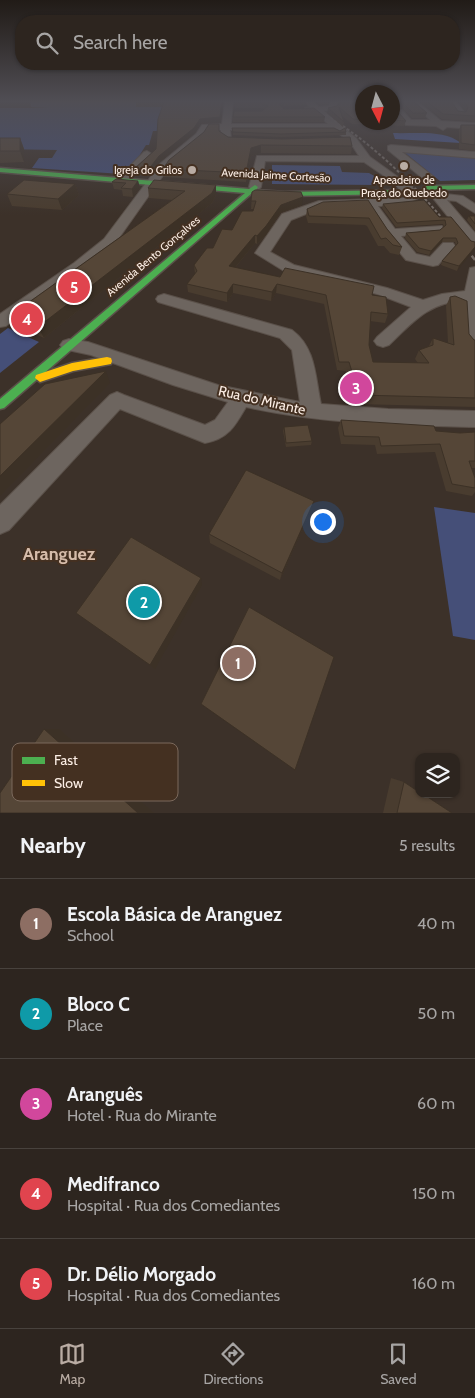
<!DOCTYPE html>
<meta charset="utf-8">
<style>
:root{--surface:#2d251f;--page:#39312c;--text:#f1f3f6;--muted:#a7a5a4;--line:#48423d;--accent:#b9aca3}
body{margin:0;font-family:Cabin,sans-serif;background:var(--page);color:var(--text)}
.controls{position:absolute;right:15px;bottom:15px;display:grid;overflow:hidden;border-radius:10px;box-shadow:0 1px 4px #0004}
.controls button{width:45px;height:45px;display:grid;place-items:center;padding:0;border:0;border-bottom:1px solid var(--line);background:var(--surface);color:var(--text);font:25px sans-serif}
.compass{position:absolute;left:355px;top:85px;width:45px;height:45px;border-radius:50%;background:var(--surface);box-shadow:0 1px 4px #0004;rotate:174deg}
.you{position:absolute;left:322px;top:521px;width:18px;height:18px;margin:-12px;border:4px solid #fff;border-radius:50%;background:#1a73e8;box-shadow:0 0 0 8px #1a73e833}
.badge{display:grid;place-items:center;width:32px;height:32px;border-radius:50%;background:var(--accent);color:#fff;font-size:16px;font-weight:700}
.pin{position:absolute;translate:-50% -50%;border:2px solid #fff;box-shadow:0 1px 5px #0006}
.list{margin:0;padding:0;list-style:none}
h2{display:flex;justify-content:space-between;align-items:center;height:65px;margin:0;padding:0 20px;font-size:21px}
h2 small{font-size:16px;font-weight:400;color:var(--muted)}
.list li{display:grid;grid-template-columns:32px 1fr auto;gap:15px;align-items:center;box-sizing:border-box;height:90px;padding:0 20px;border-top:1px solid var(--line)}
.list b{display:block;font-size:19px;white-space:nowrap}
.list p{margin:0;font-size:16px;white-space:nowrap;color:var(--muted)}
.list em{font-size:16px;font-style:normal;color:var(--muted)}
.icon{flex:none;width:28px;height:28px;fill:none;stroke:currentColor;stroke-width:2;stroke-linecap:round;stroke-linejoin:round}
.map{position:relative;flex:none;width:475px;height:813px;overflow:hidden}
.search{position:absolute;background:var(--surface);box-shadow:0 1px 4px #0004;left:15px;right:15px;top:15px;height:55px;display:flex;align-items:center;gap:12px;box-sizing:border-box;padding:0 18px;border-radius:20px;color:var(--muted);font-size:19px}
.sheet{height:515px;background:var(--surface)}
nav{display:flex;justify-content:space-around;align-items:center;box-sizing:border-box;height:70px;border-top:1px solid var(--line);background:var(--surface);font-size:14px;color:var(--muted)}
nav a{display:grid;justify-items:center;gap:2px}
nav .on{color:var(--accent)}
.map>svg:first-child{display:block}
.green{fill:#454f78}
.forest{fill:#495b9e}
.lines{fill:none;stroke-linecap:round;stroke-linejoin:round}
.street-casing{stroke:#5a5049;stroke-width:2}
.fast-casing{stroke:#5a5049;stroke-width:3}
.slow-casing{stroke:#5a5049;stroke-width:3}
.street{fill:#6d655f;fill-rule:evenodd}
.fast{fill:#4caf50;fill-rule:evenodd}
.slow{fill:#ffc107;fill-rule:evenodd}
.rail-far1{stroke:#766d67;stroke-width:2;stroke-dasharray:3 2;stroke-linecap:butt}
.rail{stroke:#766d67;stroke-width:2.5;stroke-dasharray:5.5 2.5;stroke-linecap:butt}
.street-bridge-casing{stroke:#5a5049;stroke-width:12;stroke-linecap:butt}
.street-bridge{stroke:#6d655f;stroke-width:11}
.wall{fill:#493c2f}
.shaded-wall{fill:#3c3126}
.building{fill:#554637;stroke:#3c3126}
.poi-dot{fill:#b9aca3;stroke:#443021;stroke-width:2}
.labels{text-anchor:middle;stroke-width:4;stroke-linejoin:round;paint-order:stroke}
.far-poi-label{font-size:11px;fill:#fceee5;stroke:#443021;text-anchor:end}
.far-street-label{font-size:11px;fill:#fceee5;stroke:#443021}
.street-label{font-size:14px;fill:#fceee5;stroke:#443021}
.near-neighbourhood-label{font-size:18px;font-weight:bold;fill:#d6bcaa;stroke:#443021}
.key{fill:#443021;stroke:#7b695c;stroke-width:1}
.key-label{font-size:14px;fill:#fceee5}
</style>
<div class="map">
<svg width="475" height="813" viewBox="0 0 475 813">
<rect width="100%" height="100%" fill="#3c3129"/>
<g class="green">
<polygon points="30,101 139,101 137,107 195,107 172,131 153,131 149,145 146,145 136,161 122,174 32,168 39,158 52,158 57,150 0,149 0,108 51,108 31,107"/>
<polygon points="404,152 475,158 475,180 440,181"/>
<polygon points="272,165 340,166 342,172 369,173 376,177 374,180 377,185 272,184"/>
<polygon points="8,328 39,342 0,373 0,334"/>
<polygon points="434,507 475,513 475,640 453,636"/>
</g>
<path class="forest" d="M393 133C415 134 444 129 461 143L395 139Z"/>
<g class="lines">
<g class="street-casing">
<g id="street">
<polygon points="225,101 233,101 231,124 328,124 315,112 305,112 305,108 310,107 304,101 312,101 319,107 329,106 331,101 339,101 335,110 324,111 356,138 370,157 405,182 404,184 396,184 364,162 265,161 261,187 259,189 251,189 249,187 257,156 359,156 350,142 334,130 230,130 231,138 226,141 221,138 221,130 208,130 203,138 169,167 114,245 84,269 6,326 0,327 0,314 74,263 104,239 161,163 196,134 202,125 222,124"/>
<polygon points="409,101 417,101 441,121 475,123 475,129 447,127 443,130 436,126 406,125 397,114 392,114 392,110 402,110 411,120 430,120"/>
<polygon points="448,101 456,101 465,113 464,115 458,115"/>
<polygon points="391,145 475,152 475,158 402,152 434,177 435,179 430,182 426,181 388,150 388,146"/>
<polygon points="147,151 152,154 150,156 126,182 118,182 117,180 118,178 144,152"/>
<path d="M412 192 416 193 418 198 405 205 378 206 395 229 442 226 443 229 437 233 401 236 416 254 430 257 443 243H453L455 246 438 265 433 266 406 260 386 236 367 206 321 208 291 220 270 252 294 265 387 288 423 300 442 294 465 291 470 268 475 267V349L469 347 466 343 464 301C429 302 413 322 389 345L383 347 377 345 374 341 377 337 411 307 377 294 284 271 255 253 282 214 319 201 403 198Z"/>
<polygon points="437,193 463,196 475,204 475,213 456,201 447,200 475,233 475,245 470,244 433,198 431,196"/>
<path d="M164 294 292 330C316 348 315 376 321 404L388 409 475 411V427C398 425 321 424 246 407 235 426 228 439 205 443L120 409 9 530 0 534V505L110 395 117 392 124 395 205 425 215 420 228 402 173 385 91 355 63 349 60 345 63 341 69 339 88 342 218 385 300 402 292 350 280 338 158 302 156 299 158 296Z"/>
</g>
</g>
<g class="fast-casing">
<g id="fast">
<polygon points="0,168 249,189 255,185 258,187 256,190 285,192 400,190 403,192 400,194 285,196 252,193 4,408 0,409 0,399 245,193 0,172"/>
<polygon points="475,185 475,189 426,190 423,188 426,186"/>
</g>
</g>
<g class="slow-casing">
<polygon id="slow" points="107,357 111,358 112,361 111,364 73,371 40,382 35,378 36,375 72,363"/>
</g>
<use href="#street" class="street"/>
<use href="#fast" class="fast"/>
<use href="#slow" class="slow"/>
<path class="rail-far1" d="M326 115C375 145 413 184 450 227"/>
<polyline class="rail" points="462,243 475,260"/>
<g class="street-bridge-casing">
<polyline id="street-bridge" points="400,182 412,195"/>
</g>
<use href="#street-bridge" class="street-bridge"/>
</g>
<g class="wall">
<polygon points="223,101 220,122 200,124 195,133 160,162 149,176 135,175 134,169 156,149 162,107 136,107 136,102"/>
<polygon points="234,101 306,101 306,105 284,106 282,107 284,109 325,117 324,122 233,122 233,117 262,111 264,109 262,108 235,108"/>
<polygon points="314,101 329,101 328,104 319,104"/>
<polygon points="362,101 362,122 392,122 392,110 406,121 404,126 352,124 342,116 344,122 343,127 327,113 328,108"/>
<polygon points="392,101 413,101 427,113 425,118 412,118 402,108 392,109"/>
<polygon points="419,101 451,101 458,111 466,112 458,101 475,101 475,122 442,119"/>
<polygon points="461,125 475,125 475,151 459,149 459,130"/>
<polygon points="232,128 340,131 346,132 346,135 281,137 233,135"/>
<polygon points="228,137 352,146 351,154 261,153 251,156 246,182 164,177 163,169"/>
<polygon points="0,138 20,138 24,149 24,162 0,163"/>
<polygon points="138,181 140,188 133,197 123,196 122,190 114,189 112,182"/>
<polygon points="75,184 79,195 62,210 12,206 7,194"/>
<polygon points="216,185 216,195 212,203 44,338 17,326 11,315 172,200 149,198 148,188"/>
<polygon points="252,192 302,205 280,213 266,235 257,244 255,243 235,268 372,295 388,314 385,323 370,321 369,345 373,362 418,363 415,359 419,350 429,346 433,338 448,343 446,306 450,297 469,334 474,340 475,340 475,407 356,404 346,371 337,370 324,304 276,293 271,301 233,293 227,302 188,292 187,284 195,274 194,265 213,248 253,211 254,209 251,209"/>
<polygon points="368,200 387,229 402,247 399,255 390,253 384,246 378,246 367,226 365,225 308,223 306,216 307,209"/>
<polygon points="383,204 439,217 451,217 471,241 475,242 457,271 441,265 442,261 456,246 455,242 442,242 429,255 417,252 405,238 406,233 440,230 444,227 443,224 396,227 382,208"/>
<polygon points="469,216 475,216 475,231 467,220"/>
<polygon points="341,420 436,431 460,433 475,432 475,468 472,468 475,478 475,492 472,496 446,491 435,452 377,454 375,445 341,444 338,428"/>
<polygon points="284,427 312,441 311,445 286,447 283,431"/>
<polygon points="314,501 311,510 280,580 210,543 209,534"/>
<polygon points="391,778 404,782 452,813 383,813"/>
</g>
<g class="shaded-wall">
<polygon points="222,101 223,101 220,122 200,124 195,133 160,162 149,176 148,170 159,156 200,119"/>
<polygon points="284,101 284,106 278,109 279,104"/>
<polygon points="20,138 24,149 24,162 20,151"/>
<polygon points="261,145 261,153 251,156 246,182 246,173 251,148"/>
<polygon points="138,181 140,188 133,197 132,189"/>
<polygon points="75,184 79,195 62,210 58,199"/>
<polygon points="216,185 216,195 212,203 44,338 38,327"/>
<polygon points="303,197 302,205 280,213 266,235 257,244 257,236 281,205"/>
<polygon points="255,235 255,243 229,275 229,266"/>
<polygon points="443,238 442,242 429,255 431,251"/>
<polygon points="475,247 475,249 457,271 459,266"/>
<polygon points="233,284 233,293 227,302 227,293"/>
<polygon points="277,284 276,293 271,301 272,292"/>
<polygon points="106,371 110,383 0,496 0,476"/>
<polygon points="314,501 311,510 280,580 282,573"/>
<polygon points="201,578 202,585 155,669 150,665"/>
<polygon points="44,729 59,729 154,813 138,813"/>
</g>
<g class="building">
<polygon points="136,101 222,101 220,117 200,119 194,128 159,156 148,170 134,169 156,149 158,119 164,102 136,102"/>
<polygon points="235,101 299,101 284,101 279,104 284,109 314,108 325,117 233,117 234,111 262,111 268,106 262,103 235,103"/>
<polygon points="340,101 362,101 362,120 353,119 339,107 344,122 328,108 337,106"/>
<polygon points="392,101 413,101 427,113 413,113 403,103 392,104"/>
<polygon points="426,101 451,101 458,111 466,112 468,107 463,101 475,101 475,116 443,114"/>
<polygon points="392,110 397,111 406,121 392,120"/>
<polygon points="209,124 219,124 219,131 228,137 282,139 350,137 352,146 261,145 251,148 246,173 163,169 169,160 204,132"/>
<polygon points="461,125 475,125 475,145 461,143"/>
<polygon points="232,128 334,128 340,131 345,128 346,132 281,134 233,132"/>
<rect x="0" y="138" width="20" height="13"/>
<polygon points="116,179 138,181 132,189 121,188 126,183 112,182"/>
<polygon points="24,180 75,184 58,199 7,194"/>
<polygon points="154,180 216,185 212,193 38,327 11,315 185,191 148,188"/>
<polygon points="255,190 301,192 303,197 281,205 266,226 257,236 255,235 229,266 280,277 285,268 374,286 372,295 386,297 388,314 371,312 369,345 373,362 429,363 419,350 433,345 433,338 454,345 450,297 455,296 467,301 469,334 474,340 475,340 475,398 359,395 349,362 339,362 326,295 277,284 272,292 233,284 227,293 187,284 197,271 194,265 207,248 213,248 222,229 232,230 242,211 253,211 256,201 251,201 252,192"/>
<polygon points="368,200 387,229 402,247 393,245 386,238 381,239 369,218 367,218 309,216 307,209 323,202"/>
<polygon points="424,200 439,217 451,217 471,241 475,242 475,247 459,266 442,261 458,243 456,238 443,238 431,251 419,248 406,233 440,230 446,225 445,220 397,223 383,204"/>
<polygon points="469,216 475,216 475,224"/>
<polygon points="106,371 0,476 0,424 45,384"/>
<polygon points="341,420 434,426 436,431 460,433 475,432 475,461 469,461 475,478 475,488 452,484 440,444 381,446 379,437 344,436"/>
<polygon points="308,425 312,441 286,443 284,427"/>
<polygon points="246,470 314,501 282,573 209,534"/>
<polygon points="131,537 201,578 150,665 76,613"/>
<polygon points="249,607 334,657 295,770 201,704"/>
<polygon points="44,729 138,813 0,813 0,793"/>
<polygon points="404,782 419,792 419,794 423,794 452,813 397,813"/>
</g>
<linearGradient id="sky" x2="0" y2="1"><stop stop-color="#211b17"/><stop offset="0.47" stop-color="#504e54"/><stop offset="1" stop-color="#504e54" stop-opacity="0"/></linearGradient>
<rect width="475" height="215" fill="url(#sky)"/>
<g class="poi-dot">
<circle cx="404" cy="166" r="5"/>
<circle cx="192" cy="170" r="5"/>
</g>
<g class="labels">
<g class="far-poi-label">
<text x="182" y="174">Igreja do Grilos</text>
<text x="404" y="184" text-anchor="middle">Apeadeiro de<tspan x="404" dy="13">Praça do Quebedo</tspan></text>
</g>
<g class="far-street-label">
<text transform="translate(276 175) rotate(3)" y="4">Avenida Jaime Cortesão</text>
<text transform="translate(153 256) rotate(-40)" y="4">Avenida Bento Gonçalves</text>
</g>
<g class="street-label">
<text transform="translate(262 400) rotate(13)" y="5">Rua do Mirante</text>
</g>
<g class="near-neighbourhood-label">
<text x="59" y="560">Aranguez</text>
</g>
</g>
<rect x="12" y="743" width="166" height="58" rx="8" class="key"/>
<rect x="22" y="757" width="23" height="7" fill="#4caf50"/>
<rect x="22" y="780" width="23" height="6" fill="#ffc107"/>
<g class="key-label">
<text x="54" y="765">Fast</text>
<text x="54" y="788">Slow</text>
</g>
</svg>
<div class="controls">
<button><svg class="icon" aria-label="layers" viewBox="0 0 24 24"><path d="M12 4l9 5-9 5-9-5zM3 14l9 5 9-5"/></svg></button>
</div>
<svg class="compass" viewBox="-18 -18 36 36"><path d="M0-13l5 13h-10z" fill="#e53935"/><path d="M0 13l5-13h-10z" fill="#a7a5a4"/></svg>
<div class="you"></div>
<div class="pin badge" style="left:238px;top:663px;background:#8d6e63">1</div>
<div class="pin badge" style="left:144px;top:602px;background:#0f9aa8">2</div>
<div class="pin badge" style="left:356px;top:388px;background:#d1479c">3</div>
<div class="pin badge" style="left:27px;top:319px;background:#e0444e">4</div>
<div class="pin badge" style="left:74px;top:287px;background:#e0444e">5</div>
<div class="search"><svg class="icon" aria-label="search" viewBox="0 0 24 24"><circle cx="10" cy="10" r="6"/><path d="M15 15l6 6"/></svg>Search here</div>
</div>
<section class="sheet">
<h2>Nearby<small>5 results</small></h2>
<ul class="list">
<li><span class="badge" style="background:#8d6e63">1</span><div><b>Escola Básica de Aranguez</b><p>School</p></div><em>40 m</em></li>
<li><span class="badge" style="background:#0f9aa8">2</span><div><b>Bloco C</b><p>Place</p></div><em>50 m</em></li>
<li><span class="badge" style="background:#d1479c">3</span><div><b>Aranguês</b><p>Hotel · Rua do Mirante</p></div><em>60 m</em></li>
<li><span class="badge" style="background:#e0444e">4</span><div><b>Medifranco</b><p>Hospital · Rua dos Comediantes</p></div><em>150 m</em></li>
<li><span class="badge" style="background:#e0444e">5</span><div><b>Dr. Délio Morgado</b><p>Hospital · Rua dos Comediantes</p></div><em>160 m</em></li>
</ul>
</section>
<nav>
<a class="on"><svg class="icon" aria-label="map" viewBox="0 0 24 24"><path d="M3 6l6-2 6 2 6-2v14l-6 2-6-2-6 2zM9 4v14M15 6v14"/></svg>Map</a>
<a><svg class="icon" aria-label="directions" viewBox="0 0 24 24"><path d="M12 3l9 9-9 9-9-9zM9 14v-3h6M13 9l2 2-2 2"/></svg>Directions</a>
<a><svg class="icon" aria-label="saved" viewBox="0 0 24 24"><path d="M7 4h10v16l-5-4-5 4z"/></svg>Saved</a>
</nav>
